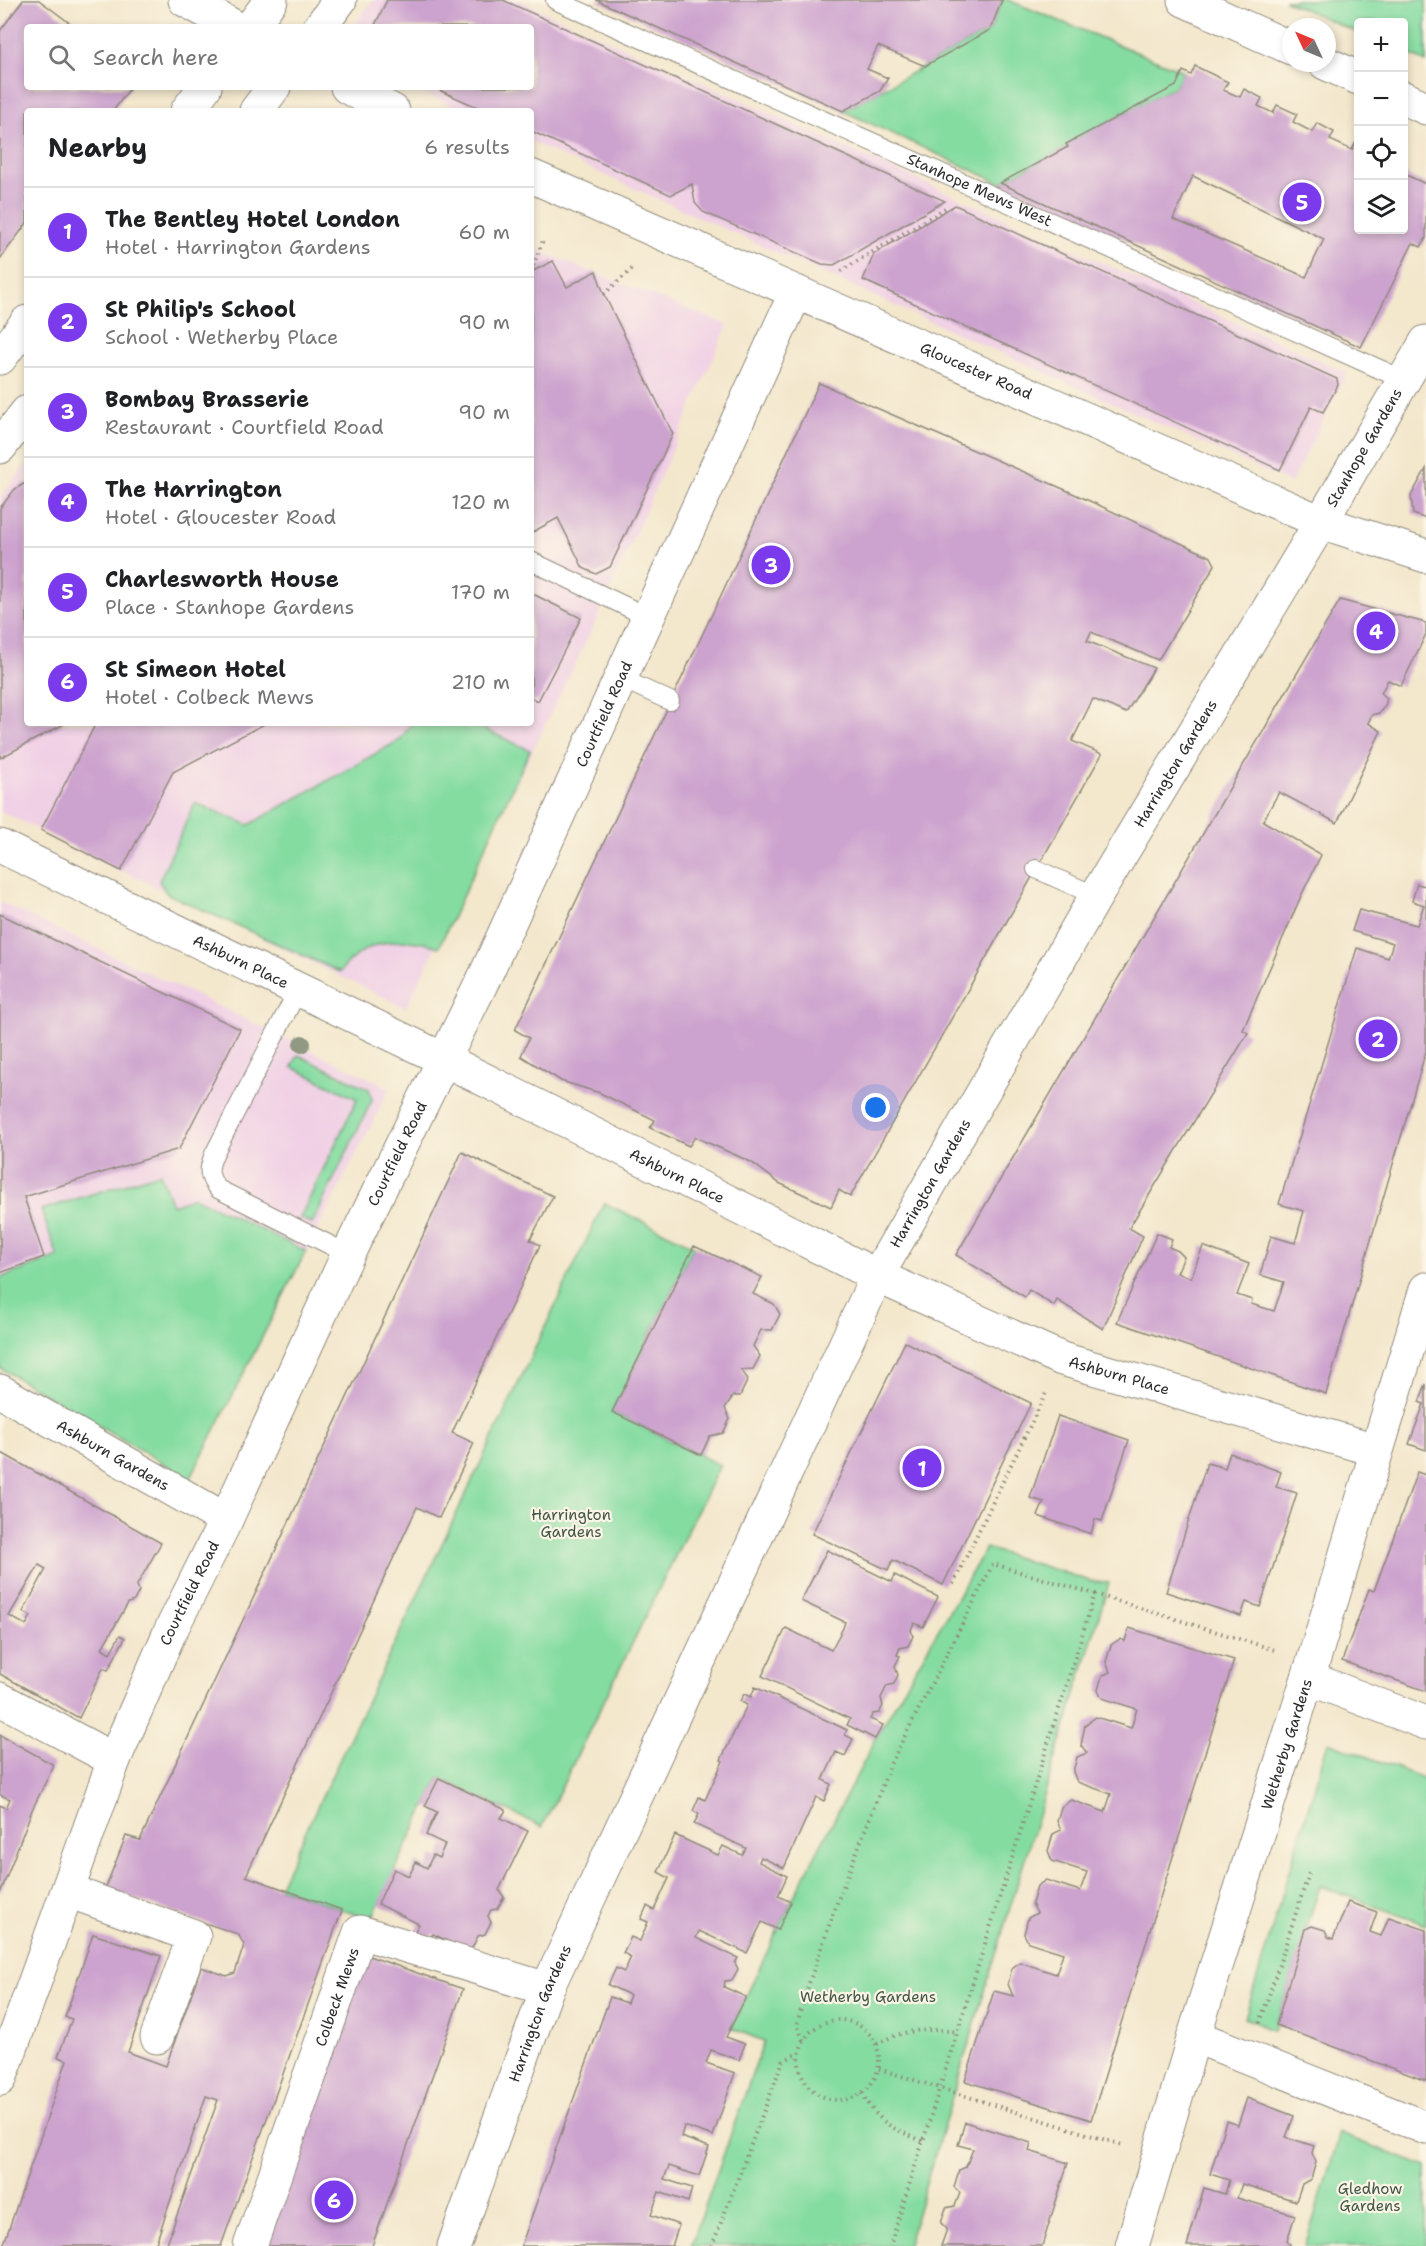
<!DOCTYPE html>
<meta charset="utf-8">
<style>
:root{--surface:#fff;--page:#f2f2f2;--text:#202124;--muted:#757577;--line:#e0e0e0;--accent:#7c3aed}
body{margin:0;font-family:"Shantell Sans",sans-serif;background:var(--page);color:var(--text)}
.controls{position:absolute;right:18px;top:18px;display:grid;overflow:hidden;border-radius:6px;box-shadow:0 3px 9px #0003}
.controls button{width:54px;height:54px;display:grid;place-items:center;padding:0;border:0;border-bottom:2px solid var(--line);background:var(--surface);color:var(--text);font:30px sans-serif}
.compass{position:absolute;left:1282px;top:18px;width:54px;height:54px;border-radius:50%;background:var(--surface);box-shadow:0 3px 9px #0003;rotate:314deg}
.you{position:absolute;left:876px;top:1108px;width:21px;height:21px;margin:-15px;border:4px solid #fff;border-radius:50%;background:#1a73e8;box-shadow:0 0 0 9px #1a73e833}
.badge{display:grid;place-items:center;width:39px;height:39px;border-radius:50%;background:var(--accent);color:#fff;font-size:20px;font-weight:700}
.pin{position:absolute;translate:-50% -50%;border:3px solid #fff;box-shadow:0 2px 6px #0006}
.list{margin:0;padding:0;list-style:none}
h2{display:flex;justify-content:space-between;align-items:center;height:78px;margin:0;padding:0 24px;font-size:26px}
h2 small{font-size:20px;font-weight:400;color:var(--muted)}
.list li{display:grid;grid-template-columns:39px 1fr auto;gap:18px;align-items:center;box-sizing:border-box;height:90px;padding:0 24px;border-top:2px solid var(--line)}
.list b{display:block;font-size:22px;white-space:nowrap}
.list p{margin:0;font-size:20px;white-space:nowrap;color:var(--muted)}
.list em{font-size:20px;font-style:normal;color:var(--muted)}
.icon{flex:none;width:33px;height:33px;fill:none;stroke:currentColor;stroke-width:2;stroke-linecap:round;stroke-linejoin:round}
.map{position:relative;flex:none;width:1426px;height:2246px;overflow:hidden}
.search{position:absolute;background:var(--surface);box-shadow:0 3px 9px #0003;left:24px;top:24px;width:510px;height:66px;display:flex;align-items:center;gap:15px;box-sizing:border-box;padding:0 21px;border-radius:6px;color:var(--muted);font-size:22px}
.panel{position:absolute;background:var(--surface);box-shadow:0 3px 9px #0003;left:24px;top:108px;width:510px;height:618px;border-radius:6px}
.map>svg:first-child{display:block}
.built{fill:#f0d0e5}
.green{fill:#84dca1;stroke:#588466;stroke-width:1.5}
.building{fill:#cca2ce;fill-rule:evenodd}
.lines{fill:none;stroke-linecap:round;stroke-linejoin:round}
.service-casing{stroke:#8f897c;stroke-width:20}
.minor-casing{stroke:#8f897c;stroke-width:35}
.tertiary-casing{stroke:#8f897c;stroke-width:35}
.secondary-casing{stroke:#8f897c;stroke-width:35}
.trunk-casing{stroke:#8f897c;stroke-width:35}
.path{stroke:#8f897c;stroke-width:4;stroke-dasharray:1.5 4.5;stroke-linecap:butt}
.service{stroke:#fff;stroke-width:18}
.minor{stroke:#fff;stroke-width:33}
.tertiary{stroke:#fff;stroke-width:33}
.secondary{stroke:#fff;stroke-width:33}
.trunk{stroke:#fff;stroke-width:33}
.tree{fill:#919883}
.labels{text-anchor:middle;stroke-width:4.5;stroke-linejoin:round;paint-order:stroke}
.street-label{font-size:15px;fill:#2b2b2b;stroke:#fcf5e5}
.park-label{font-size:15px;fill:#415748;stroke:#fcf5e5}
</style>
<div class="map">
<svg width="1426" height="2246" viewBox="0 0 1426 2246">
<rect width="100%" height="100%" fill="#fcf5e5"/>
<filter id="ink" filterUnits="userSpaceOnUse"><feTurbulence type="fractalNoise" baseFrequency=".0167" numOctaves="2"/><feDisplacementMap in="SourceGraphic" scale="12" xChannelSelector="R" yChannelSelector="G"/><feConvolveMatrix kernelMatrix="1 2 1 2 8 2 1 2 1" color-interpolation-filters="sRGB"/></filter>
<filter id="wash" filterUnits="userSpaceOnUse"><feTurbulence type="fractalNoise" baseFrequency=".008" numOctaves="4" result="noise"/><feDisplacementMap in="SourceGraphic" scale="24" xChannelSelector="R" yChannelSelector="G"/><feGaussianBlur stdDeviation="1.35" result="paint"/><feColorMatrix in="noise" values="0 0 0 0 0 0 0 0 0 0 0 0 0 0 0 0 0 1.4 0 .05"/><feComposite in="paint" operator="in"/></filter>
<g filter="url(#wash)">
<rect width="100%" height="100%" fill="#f3e7cc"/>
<g class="built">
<polygon points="373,0 518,0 1347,373 1291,483 531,142 531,111 463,111 409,87 531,87 531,27 353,27"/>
<polygon points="531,248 728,325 595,623 406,1008 0,811 0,499 27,463 27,723 531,723"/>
<polygon points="0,902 390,1088 190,1479 0,1366"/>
</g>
<g class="green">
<polygon points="1002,0 1008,0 1183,71 1176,86 1067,144 1068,147 1000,183 843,111 990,30"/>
<polygon points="1284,0 1426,0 1426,62 1404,52 1404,22 1358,22 1358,33"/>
<path d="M412 723H470L530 750 439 947C413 939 381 937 357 955 351 959 345 966 340 972L167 894 159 881 195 803 249 825 400 740Z"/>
<polygon points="298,1055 369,1089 372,1100 312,1224 300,1218 357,1099 292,1067"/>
<polygon points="160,1173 172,1205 194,1197 306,1251 190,1479 0,1368 0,1278 58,1257 41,1210"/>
<polygon points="604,1203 694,1246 612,1412 720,1465 542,1827 439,1778 371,1920 279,1887"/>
<polygon points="986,1548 1090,1581 1109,1583 907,2246 691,2246 764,2041 731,2028 791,1902 883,1725"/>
<polygon points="1328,1742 1426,1779 1426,1925 1320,1886 1274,2031 1245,2018"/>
<polygon points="1338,2133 1426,2167 1426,2246 1305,2246 1338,2140"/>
</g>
<g id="blocks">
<g class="building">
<polygon points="23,0 39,0 75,27 27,27 27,87 131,87 113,111 27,111 27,223 0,259 0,31"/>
<polygon points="387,0 503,0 945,201 834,265 822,264 703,212 695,203 692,184 671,195 531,131 531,111 486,111 432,87 531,87 531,27 374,27"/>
<polygon points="596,0 1002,0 990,30 925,66 878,46 867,69 888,78 880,91 843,111"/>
<path d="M1195 66 1228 82 1223 90 1240 97 1244 89 1262 98 1258 106 1273 113 1277 105 1297 114 1293 122 1312 132 1317 123 1334 132 1330 140 1352 150 1356 142 1358 143V230H1404V174L1426 184V238L1421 247 1413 243 1361 347 1000 183 1068 147 1066 144 1176 86 1183 71 1191 75ZM1193 176 1324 239 1306 277 1173 219Z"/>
<polygon points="955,205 1337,379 1338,385 1323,412 1311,407 1280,470 863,280 874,254"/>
<polygon points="553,261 567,287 596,271 604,294 673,434 610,567 596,574 583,568 558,518 531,533 531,272"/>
<polygon points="819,383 1068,491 1211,557 1215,565 1158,660 1091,632 1087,641 1154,668 1126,713 1093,699 1072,741 1102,754 850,1197 839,1190 831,1207 779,1183 751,1162 695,1137 689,1146 650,1128 655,1120 600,1093 561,1081 521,1056 529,1038 515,1030 723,591"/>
<polygon points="1426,469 1426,519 1413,514 1411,496"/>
<polygon points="27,482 27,723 66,723 0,758 0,508 15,489"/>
<polygon points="531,593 581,618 538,701 531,698"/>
<polygon points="1340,600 1426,623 1426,634 1401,686 1388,680 1381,693 1387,698 1385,706 1379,713 1372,715 1368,723 1381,731 1337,823 1279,792 1263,821 1321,855 1301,896 1243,1030 1248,1033 1129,1228 1143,1236 1103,1329 1057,1300 1054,1306 1029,1290 1025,1297 956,1255"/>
<polygon points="96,723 266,723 173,772 121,871 41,830"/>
<polygon points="1417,884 1426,886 1426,1051 1326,1394 1117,1322 1157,1233 1172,1239 1169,1247 1178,1251 1184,1257 1177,1273 1191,1278 1203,1246 1249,1264 1237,1295 1252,1300 1251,1304 1274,1311 1284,1282 1260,1275 1271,1236 1295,1243 1304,1211 1279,1204 1357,948 1388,958 1393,943 1352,931 1359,910 1417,925 1424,905 1412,901"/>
<polygon points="0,914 240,1029 179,1149 24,1197 44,1257 0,1273"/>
<polygon points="462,1152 553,1196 530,1240 540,1245 452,1433 474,1443 439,1518 417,1507 246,1876 342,1910 221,2246 166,2246 218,2100 206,2096 155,2246 3,2246 67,2060 58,2057 72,2019 65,2017 93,1934 161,1956 128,2052 166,2066 201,1967 227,1976 235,1973 244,1945 238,1934 105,1889 126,1836 140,1840"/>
<polygon points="694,1246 762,1277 753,1294 774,1304 780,1314 772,1330 761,1330 753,1346 760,1356 753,1369 741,1370 748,1379 740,1396 733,1396 725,1408 730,1419 723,1433 710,1436 701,1455 612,1412"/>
<polygon points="905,1342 1031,1403 943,1585 893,1560 888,1570 812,1534"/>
<polygon points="1426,1384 1426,1450 1409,1444 1424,1404 1419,1402"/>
<polygon points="1058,1416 1129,1440 1102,1521 1095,1519 1091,1534 1038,1516 1044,1502 1030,1498"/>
<path d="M0 1452 161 1543 137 1585 139 1591 134 1601 128 1603 102 1648 110 1653 120 1635 125 1638 108 1670 103 1668 79 1718 0 1674ZM39 1565 46 1569 23 1612 31 1616 26 1625 9 1616Z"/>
<polygon points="1230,1453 1281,1472 1276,1487 1297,1493 1260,1607 1246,1602 1241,1616 1166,1592 1207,1463 1225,1468"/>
<polygon points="1417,1472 1426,1475 1426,1691 1342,1661 1369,1589 1374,1591"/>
<polygon points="827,1550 892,1582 895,1575 938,1597 923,1627 914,1623 911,1630 913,1636 908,1646 900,1648 897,1655 900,1656 895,1666 898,1675 894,1684 887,1686 881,1698 883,1706 879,1713 873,1714 870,1719 883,1725 875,1739 847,1725 850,1719 762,1676 786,1628 831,1650 843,1628 845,1622 801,1601"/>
<polygon points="1129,1628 1234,1660 1091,2120 965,2081 994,1991 1013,1996 1008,1984 1012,1968 1020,1962 1056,1974 1063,1953 1028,1942 1024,1934 1028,1918 1037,1913 1032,1904 1037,1886 1046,1880 1080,1891 1087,1872 1052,1861 1048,1851 1053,1834 1061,1830 1057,1821 1061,1807 1071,1800 1105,1812 1111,1794 1077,1782 1073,1772 1077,1757 1087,1753 1081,1745 1085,1725 1096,1717 1131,1728 1137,1709 1102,1698 1098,1690 1102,1676 1110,1672 1106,1662 1111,1645 1120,1639 1125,1641"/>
<polygon points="755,1687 847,1730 845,1735 853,1739 845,1756 836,1752 823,1780 831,1784 824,1801 816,1797 784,1868 761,1857 759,1862 787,1876 778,1896 791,1902 778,1930 762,1922 747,1953 699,1931 696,1938 738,1958 735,1963 738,1969 732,1980 725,1981 724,1987 746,1997 726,2037 745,2044 739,2060 711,2050 706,2063 735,2073 713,2136 684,2126 681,2137 709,2147 699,2176 669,2166 664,2179 692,2188 688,2202 659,2192 651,2215 679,2225 672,2246 521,2246 610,1997 627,2003 630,1995 608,1985 616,1968 624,1972 631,1957 623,1953 631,1937 640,1941 648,1922 641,1919 647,1906 654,1910 669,1878 658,1872 675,1835 718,1855 723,1846 742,1855 746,1848 694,1824 699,1814 693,1811 699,1797 705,1800 723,1761 721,1760 747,1705 740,1701 744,1694 751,1697"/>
<polygon points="0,1735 54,1765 32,1810 0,1894 0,1805 6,1808 10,1799 0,1795"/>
<polygon points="439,1778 506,1810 501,1818 528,1831 500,1888 499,1890 504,1897 497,1909 491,1910 488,1916 491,1922 485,1934 478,1936 470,1952 433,1934 429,1939 414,1933 419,1924 378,1904 394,1869 409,1876 416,1862 427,1868 433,1855 439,1858 445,1844 426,1835 437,1812 425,1806"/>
<polygon points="1348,1902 1377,1912 1370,1932 1381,1936 1389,1917 1426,1930 1426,2081 1276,2025 1305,1929 1312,1926 1325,1930 1328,1937 1333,1939"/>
<polygon points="366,1955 463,1989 372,2246 263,2246"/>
<polygon points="1247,2098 1294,2116 1286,2137 1314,2146 1312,2153 1316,2162 1311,2179 1302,2184 1296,2201 1242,2184 1237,2198 1295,2215 1287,2241 1291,2246 1187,2246 1204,2188 1225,2194 1229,2180 1210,2174 1226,2121 1238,2125"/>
<polygon points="965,2122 1031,2143 1029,2151 1068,2163 1042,2246 941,2246 947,2229 941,2223 946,2208 955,2206 960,2193 954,2187 959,2170 966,2167 973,2149 958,2145"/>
</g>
</g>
</g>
<g filter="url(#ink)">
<use href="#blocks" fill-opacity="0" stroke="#8f897c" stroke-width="1.5"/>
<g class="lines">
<g class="service-casing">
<g id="service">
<path id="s1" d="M555 0 1404 380"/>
<polyline points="531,561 648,617"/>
<polyline points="620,678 670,701"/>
<polyline points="1036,869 1096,896"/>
<path d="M298 990 214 1154C208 1169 207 1176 218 1189L348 1254"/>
</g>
</g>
<g class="minor-casing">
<g id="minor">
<polyline points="1184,0 1291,48"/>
<polyline points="1325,63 1358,78"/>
<polyline points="1404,98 1426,108"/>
<path id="s2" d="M0 846 443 1059 877 1276 1062 1359 1376 1450"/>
<path id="s3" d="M0 1391 226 1520"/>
<polyline points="1308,1678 1426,1723"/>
<polyline points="0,1699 114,1760"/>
<polyline points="68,1891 194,1936 157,2037"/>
<polyline points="1194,2036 1426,2128"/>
<path id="s4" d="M0 2079 114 1760 169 1634 226 1520 348 1254 486 974 796 292"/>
<path id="s5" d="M250 2246 360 1932 547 1989"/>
<path id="s6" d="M454 2246 547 1989 877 1276 1096 896 1321 522"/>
<path id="s7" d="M1132 2246 1194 2036 1313 1662 1426 1289"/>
</g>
</g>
<g class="tertiary-casing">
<g id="tertiary">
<polyline points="347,87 393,111"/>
<path id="s8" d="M531 176 1321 522 1426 556"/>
<path id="s9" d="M1321 522 1426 342"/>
</g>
</g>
<g class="secondary-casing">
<polyline id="secondary" points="185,0 235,27"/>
</g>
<g class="trunk-casing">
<g id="trunk">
<polyline points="251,27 271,0"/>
<polyline points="320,27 340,0"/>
<polyline points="187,111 205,87"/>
<polyline points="256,111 274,87"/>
<polyline points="0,358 27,322"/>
<polyline points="0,447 27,412"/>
</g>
</g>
<g class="path">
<polyline points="531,271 544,238"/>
<polyline points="841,271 947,207"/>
<polyline points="604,294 633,268"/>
<polyline points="953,1584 1046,1393"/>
<polyline points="1095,1594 1278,1651"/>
<circle cx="839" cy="2060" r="40"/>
<polyline points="1260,2023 1309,1873"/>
<polyline points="803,2040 797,2024 807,1989 838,1900 891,1763 993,1564 1095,1594 890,2246"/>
<path d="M877 2044C903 2029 928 2028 957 2032"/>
<polyline points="879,2069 1125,2146"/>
<path d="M862 2093C878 2123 893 2129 923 2141"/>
<polyline points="712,2246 783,2061 798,2053"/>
</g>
<use href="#service" class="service"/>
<use href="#minor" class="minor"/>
<use href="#tertiary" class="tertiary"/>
<use href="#secondary" class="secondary"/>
<use href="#trunk" class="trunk"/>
</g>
<circle class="tree" cx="302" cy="1044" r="9"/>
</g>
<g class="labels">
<g class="street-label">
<text dy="5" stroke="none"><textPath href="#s1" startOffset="465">Stanhope Mews West</textPath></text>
<text dy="5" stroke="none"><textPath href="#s8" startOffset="486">Gloucester Road</textPath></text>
<text dy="5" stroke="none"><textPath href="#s9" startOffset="86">Stanhope Gardens</textPath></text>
<text dy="5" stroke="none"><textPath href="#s4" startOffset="1494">Courtfield Road</textPath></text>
<text dy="5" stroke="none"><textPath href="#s6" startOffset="1652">Harrington Gardens</textPath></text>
<text dy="5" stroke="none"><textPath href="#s2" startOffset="267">Ashburn Place</textPath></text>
<text dy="5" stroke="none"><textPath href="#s4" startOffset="1008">Courtfield Road</textPath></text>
<text dy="5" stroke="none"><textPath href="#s2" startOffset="753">Ashburn Place</textPath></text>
<text dy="5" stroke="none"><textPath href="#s6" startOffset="1166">Harrington Gardens</textPath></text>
<text dy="5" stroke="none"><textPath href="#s2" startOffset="1239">Ashburn Place</textPath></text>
<text dy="5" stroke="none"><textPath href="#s3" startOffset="130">Ashburn Gardens</textPath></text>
<text dy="5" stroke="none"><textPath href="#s4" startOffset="522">Courtfield Road</textPath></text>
<text dy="5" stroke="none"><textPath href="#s7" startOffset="525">Wetherby Gardens</textPath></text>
<text dy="5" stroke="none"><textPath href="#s5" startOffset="264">Colbeck Mews</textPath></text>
<text dy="5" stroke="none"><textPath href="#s6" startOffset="248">Harrington Gardens</textPath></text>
</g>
<g class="park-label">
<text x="571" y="1520">Harrington<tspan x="571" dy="17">Gardens</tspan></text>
<text x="868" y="2002">Wetherby Gardens</text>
<text x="1370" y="2194">Gledhow<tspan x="1370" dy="17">Gardens</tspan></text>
</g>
</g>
</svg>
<div class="controls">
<button>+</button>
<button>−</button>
<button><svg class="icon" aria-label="locate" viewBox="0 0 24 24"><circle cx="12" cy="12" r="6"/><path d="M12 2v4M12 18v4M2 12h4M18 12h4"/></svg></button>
<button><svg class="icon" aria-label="layers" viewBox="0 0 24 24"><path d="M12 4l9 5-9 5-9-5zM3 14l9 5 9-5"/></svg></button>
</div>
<svg class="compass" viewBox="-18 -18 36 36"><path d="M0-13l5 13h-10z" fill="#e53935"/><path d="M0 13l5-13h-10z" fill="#757577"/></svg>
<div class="you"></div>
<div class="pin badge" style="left:922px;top:1468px">1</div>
<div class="pin badge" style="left:1378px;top:1039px">2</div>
<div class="pin badge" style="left:771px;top:565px">3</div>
<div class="pin badge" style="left:1376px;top:631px">4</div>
<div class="pin badge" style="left:1302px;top:202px">5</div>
<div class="pin badge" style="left:334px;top:2200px">6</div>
<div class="search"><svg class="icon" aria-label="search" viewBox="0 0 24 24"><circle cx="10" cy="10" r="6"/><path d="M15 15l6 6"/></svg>Search here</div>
<section class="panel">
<h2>Nearby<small>6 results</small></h2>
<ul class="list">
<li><span class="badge">1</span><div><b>The Bentley Hotel London</b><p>Hotel · Harrington Gardens</p></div><em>60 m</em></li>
<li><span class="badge">2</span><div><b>St Philip's School</b><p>School · Wetherby Place</p></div><em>90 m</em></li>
<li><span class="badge">3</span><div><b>Bombay Brasserie</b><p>Restaurant · Courtfield Road</p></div><em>90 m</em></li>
<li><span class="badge">4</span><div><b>The Harrington</b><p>Hotel · Gloucester Road</p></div><em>120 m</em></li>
<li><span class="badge">5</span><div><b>Charlesworth House</b><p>Place · Stanhope Gardens</p></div><em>170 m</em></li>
<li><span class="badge">6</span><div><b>St Simeon Hotel</b><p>Hotel · Colbeck Mews</p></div><em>210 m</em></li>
</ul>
</section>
</div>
